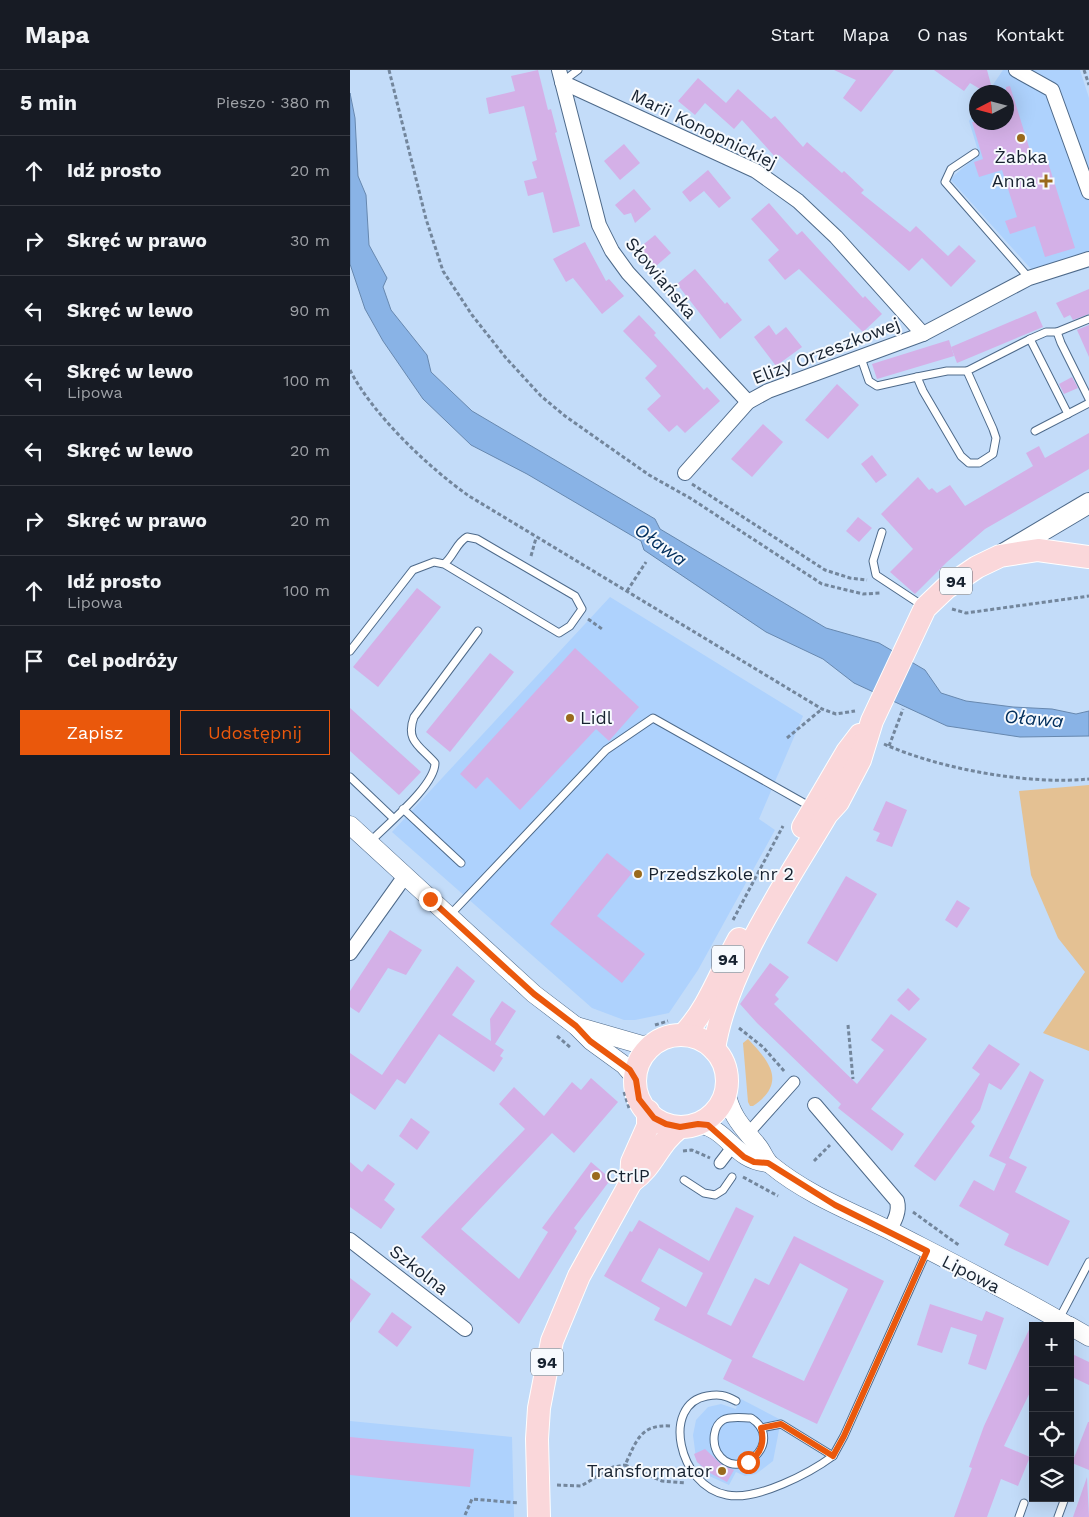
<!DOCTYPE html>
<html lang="pl">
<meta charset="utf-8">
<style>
:root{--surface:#171b24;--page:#242831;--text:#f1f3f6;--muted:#9ea1a6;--line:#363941;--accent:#ea580c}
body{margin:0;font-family:"Work Sans",sans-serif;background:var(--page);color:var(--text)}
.controls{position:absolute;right:15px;bottom:15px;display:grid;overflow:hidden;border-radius:0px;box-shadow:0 5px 20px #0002}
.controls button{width:45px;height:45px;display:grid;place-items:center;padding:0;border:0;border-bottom:1px solid var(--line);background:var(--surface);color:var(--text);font:25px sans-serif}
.compass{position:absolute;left:619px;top:15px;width:45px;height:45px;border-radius:50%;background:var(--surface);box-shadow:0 5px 20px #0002;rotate:264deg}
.stop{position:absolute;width:15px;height:15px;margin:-11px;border:4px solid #ea580c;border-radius:50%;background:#fff}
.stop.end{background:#ea580c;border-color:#fff;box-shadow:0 1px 5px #0008}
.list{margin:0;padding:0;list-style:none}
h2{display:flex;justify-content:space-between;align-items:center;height:65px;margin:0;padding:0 20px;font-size:21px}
h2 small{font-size:16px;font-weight:400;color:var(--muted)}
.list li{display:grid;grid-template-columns:32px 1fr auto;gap:15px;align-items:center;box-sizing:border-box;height:70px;padding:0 20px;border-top:1px solid var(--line)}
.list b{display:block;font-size:19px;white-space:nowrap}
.list p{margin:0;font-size:16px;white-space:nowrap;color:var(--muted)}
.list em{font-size:16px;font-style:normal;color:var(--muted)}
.actions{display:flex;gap:10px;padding:15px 20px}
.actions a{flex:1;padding:11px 0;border:1px solid var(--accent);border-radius:0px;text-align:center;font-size:18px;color:var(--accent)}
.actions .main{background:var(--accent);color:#fff}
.icon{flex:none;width:28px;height:28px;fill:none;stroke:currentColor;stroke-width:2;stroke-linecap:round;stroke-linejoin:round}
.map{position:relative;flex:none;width:739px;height:1447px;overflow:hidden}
header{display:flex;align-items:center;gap:30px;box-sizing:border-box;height:70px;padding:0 25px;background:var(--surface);border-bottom:1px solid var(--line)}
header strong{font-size:24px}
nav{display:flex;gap:28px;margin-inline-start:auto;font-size:18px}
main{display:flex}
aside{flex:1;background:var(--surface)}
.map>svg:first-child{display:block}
.built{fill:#aed2fd}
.green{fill:#e4c193}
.water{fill:#89b3e6;stroke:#6788af}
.building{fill:#d4b0e7;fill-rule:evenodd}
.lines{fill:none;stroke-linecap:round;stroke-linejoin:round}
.service-casing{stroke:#4e6a8a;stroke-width:9}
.pedestrian-casing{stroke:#4e6a8a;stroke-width:13}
.minor-casing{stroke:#4e6a8a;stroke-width:16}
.tertiary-casing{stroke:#4e6a8a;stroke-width:19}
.secondary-casing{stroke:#4e6a8a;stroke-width:22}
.primary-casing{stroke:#fff;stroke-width:24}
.path{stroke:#73869c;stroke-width:3;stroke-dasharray:4 2.5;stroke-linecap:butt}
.service{stroke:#fff;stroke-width:7}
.pedestrian{stroke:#fff;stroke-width:11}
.minor{stroke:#fff;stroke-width:14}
.tertiary{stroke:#fff;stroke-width:18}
.secondary{stroke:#fff;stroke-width:20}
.primary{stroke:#fad7da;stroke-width:22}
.route{stroke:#ea580c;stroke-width:6}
.poi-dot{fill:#9a6a1c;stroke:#f7fafe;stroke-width:2}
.labels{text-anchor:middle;stroke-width:4;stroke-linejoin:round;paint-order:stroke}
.shield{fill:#f7fafe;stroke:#5a636e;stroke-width:1}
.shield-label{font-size:16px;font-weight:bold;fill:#172230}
.street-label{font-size:18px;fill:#172230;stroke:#f7fafe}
.poi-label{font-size:18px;fill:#172230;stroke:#f7fafe;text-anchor:start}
.water-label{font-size:19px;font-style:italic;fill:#012e5c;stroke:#f7fafe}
</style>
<header>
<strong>Mapa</strong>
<nav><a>Start</a><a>Mapa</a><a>O nas</a><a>Kontakt</a></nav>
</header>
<main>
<aside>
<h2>5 min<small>Pieszo · 380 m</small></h2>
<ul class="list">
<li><svg class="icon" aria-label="ahead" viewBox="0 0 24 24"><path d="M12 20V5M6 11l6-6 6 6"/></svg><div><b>Idź prosto</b></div><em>20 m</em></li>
<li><svg class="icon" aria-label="right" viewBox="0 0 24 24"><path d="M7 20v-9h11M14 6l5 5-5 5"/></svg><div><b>Skręć w prawo</b></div><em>30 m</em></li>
<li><svg class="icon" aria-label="left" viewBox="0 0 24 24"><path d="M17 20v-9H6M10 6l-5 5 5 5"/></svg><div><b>Skręć w lewo</b></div><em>90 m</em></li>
<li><svg class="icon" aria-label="left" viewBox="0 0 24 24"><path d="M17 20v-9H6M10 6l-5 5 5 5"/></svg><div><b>Skręć w lewo</b><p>Lipowa</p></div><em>100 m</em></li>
<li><svg class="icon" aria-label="left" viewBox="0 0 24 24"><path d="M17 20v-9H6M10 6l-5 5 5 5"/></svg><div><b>Skręć w lewo</b></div><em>20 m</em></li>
<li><svg class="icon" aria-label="right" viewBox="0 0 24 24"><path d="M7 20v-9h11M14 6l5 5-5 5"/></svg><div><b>Skręć w prawo</b></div><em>20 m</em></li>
<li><svg class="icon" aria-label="ahead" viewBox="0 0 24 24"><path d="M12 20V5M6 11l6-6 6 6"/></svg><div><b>Idź prosto</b><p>Lipowa</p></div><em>100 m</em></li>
<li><svg class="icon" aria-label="arrive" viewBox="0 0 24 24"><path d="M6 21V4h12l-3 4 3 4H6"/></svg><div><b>Cel podróży</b></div></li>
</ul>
<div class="actions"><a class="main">Zapisz</a><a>Udostępnij</a></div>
</aside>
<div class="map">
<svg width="739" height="1447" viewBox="0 0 739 1447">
<rect width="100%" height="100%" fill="#c3dcf9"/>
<g class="built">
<polygon points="653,0 730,0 739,28 739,184 682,200 600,109 629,84 619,51 626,40 626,52 656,52 656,22 638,22"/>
<polygon points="260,527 453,646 409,749 425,760 348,900 319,943 285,950 274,950 242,938 42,762"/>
<polygon points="389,1328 431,1350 423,1391 406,1404 395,1406 386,1402 379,1415 355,1404 346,1388 343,1365 346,1350 358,1337 371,1334 386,1339"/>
<polygon points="0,1351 162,1367 164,1447 0,1447"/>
</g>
<g class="green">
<polygon points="739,715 739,981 693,963 735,902 708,868 681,805 669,721"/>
<path d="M398 969C420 992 437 1013 403 1036H400L398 1032 393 973Z"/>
</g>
<polygon class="water" points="0,23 5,48 8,106 16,125 19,175 37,208 33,217 41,240 77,285 81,302 122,341 305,449 310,459 476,558 529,573 575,600 591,623 616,631 663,637 702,639 726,644 739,641 739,666 670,667 597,656 504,613 473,589 416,562 294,480 291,471 177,404 121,375 73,329 33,271 15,239 0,194"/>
<g class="building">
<polygon points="188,0 198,40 201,39 207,62 205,63 230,156 203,163 193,122 178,126 174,111 187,108 182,92 187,90 174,36 139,44 136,28 165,21 161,6"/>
<polygon points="484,0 544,0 511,42 493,28 506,10"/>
<polygon points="584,0 637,0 643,22 635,22 620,13 614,21"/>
<polygon points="348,8 376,33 388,19 421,49 425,46 453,77 457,72 492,103 494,101 514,120 511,123 560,162 566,156 598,186 609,175 626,191 601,217 572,188 559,201 429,85 426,88 392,50 384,59 355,33 345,45 328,31"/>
<polygon points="660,16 683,90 696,86 725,178 695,187 685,156 660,164 655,151 667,147 652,100 629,107 624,92 633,89 622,52 656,52 656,17"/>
<polygon points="274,74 290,93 270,110 254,91"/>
<polygon points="358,100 381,128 369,138 354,121 340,132 332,122"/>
<polygon points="284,119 301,139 285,153 281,143 274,145 265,135"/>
<polygon points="419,133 447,165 452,161 513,228 515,226 532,244 513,262 449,199 435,210 418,190 429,180 401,149"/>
<polygon points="305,165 321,183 305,197 289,178"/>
<polygon points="235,172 256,211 259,209 274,226 252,244 223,208 216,212 203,189"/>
<polygon points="345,199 375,234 377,232 392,250 370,269 327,214"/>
<polygon points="739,219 739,244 723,250 720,245 714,248 706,233"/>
<polygon points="686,241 693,257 607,293 601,277"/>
<polygon points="289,245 306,263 304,265 354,320 357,317 370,331 335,363 327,355 319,362 297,339 311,326 295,308 307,296 273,261"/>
<polygon points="419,255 426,265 436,257 452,277 426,296 404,267"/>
<polygon points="739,255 739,287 727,260"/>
<polygon points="599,270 604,286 527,309 522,294"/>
<polygon points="722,307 728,318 714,324 709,314"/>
<polygon points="487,314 509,335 478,369 455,350"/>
<polygon points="413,354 433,372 402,407 381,389"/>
<polygon points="739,363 739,399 635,459 597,492 565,524 540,502 563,479 531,444 568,407 579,420 582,418 587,423 600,415 615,436 683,396 676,383 689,376 695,388"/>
<polygon points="522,385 537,405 526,413 511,394"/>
<polygon points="508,447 522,458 509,472 496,461"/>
<polygon points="67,518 91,537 28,617 3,597"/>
<polygon points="225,578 289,637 259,671 246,659 170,740 137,707 126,719 110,704"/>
<polygon points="140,583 164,602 100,682 76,662"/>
<polygon points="0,638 71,702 49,725 0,681"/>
<polygon points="536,731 557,740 542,777 526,771 530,763 523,760"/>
<polygon points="257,783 282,803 247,846 295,884 272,913 200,854"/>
<polygon points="496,806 527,824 487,892 457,873"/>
<polygon points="607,830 620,838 607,858 595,850"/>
<polygon points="40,860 72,880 56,905 38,898 9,943 0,937 0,921"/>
<polygon points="420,893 439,907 425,925 429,929 424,934 507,1014 534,980 521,970 541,944 577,969 521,1039 554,1064 542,1081 488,1038 491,1034 407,953 390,934"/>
<polygon points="107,896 125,911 102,945 141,971 140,949 152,931 166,941 145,974 154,980 150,986 153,988 144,1002 89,964 55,1014 47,1009 25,1040 0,1023 0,983 32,1005"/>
<polygon points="558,918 570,929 559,941 547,930"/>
<polygon points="639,974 670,994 651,1020 639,1013 630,1040 621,1052 625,1056 585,1111 564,1096 630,1004 622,998"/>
<polygon points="680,1001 694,1010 659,1088 677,1097 665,1122 720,1151 698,1196 654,1175 659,1164 609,1136 624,1110 644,1121 656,1094 639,1086"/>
<polygon points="241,1008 268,1032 224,1083 202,1063 111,1159 169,1209 198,1162 192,1158 241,1092 261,1109 224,1158 227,1161 169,1254 71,1167 175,1059 149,1034 164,1017 194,1046 222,1012 231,1020"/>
<polygon points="61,1048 80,1062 67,1080 49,1066"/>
<polygon points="0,1092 12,1102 18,1094 45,1114 34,1130 45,1139 31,1159 0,1137"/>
<path d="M386 1137 404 1146 357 1244 381 1256 405 1208 419 1215 444 1166 534 1211 467 1354 373 1309 382 1290 304 1250 310 1238 254 1206 280 1161 282 1162 289 1150 359 1191ZM309 1178 353 1203 336 1237 291 1211ZM450 1193 498 1219 454 1311 402 1287Z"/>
<polygon points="0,1208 21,1224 0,1253"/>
<polygon points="580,1234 632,1251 636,1241 654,1248 636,1300 618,1294 627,1265 601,1257 592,1283 567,1275"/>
<polygon points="42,1242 62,1257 47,1277 28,1262"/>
<polygon points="683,1251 683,1316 654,1376 680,1387 668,1416 651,1409 637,1447 604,1447 622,1398 619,1397 634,1356"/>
<polygon points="720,1283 739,1292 739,1315 720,1306"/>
<polygon points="738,1352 739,1352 739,1400 722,1393"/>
<polygon points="0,1367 124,1379 120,1417 0,1405"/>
<polygon points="355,1379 372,1395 384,1400 377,1412 360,1403 347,1392 344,1384"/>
<polygon points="737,1407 739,1447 723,1447"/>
</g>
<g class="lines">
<g class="service-casing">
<g id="service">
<polyline points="212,12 228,0"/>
<polyline points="625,83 601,99 595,112 679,208"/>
<polyline points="739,249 707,262 711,273 739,329"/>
<polyline points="680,269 696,262 707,262"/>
<polyline points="511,288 519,311 527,316 567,307 573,321 611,386 619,393 629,393 643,384 646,368 643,359 617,301 680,269 718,344"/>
<polyline points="567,307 597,301 617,301"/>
<polyline points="685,361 739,333"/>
<polyline points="532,462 523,491 526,505 573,536"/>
<path d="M0 581 63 500 84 492 94 494 209 563 220 556 232 539 225 526 127 469 117 467C106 473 104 486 94 494"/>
<polyline points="0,707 43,748"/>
<polyline points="53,739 111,793"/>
<path d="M19 773C36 755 85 716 85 693 70 676 55 671 64 647L128 561"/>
<polyline points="99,846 256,680 303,648 461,737"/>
<polyline points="334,1110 354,1123 365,1125 373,1120 382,1107"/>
<polyline points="709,1249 739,1192"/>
<path d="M386 1331C375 1325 369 1324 357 1326 311 1334 328 1416 377 1425 407 1431 460 1403 483 1386L431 1354 411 1358"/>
<path d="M401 1348C437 1371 387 1416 367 1382 362 1372 363 1356 373 1350 380 1346 393 1348 401 1348Z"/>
<polyline points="483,1386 494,1366 577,1181"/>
<polyline points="669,1447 674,1433"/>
<polyline points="708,1447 715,1428"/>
</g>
</g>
<g class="pedestrian-casing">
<g id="pedestrian">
<polyline points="401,1060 444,1012"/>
<polyline points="370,1093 380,1080"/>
</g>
</g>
<g class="minor-casing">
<g id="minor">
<polyline points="209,0 249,155 262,181 278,203 398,332"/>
<polyline points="666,0 702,20 739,122"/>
<polyline points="212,12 406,101 448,131 486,167 573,264"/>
<polyline points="335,403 398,332 418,321 573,264 679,208 739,189"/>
<polyline points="0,883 55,806"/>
<path d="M465 1035 547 1131C550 1142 544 1152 539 1161"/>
<polyline points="0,1170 115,1259"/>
</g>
</g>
<g class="tertiary-casing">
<g id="tertiary">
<polyline points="0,755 184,924 226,956 241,971 274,995 286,1009"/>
<polyline points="226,956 292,975 306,973"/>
<path d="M376 1022C382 1048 392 1056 408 1076 413 1082 415 1090 421 1095 456 1124 500 1141 541 1161 601 1192 661 1222 719 1256"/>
<path d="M348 1054C379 1059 383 1090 418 1093"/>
<polyline points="720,1256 739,1267"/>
</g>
</g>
<g class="secondary-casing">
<polyline id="secondary" points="653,484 739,433"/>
</g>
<g class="primary-casing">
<g id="primary">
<polyline points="453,757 497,682 510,665"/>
<path d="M333 965C358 940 371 901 389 869"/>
<circle cx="331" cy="1011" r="46"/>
<path d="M364 979C377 898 435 815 477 744L488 732 510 690 522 651 575 538 596 518 627 497 650 486 688 480 739 487"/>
<path d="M281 1112C305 1095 307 1074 330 1057"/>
<polyline points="189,1447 187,1369 189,1338 202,1271 229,1206 281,1112 282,1092 298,1056 298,1041"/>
</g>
</g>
<g class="path">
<polyline points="39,0 76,149 93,201 122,245 156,288 191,326 215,346 299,405 340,428 472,514 513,524 531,523"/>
<polyline points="734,0 739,15"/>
<path d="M0 300C22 344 79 398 119 426L472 639 486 644 505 641"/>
<polyline points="342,414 475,500 500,508 517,510"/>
<polyline points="181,486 186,468"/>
<polyline points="277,521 296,492"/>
<polyline points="602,539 616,543 739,526"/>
<polyline points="238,549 252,559"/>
<polyline points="437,668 472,639"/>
<path d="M534 674C590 699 678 715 739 709"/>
<polyline points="539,676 553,639"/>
<polyline points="383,850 433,756"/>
<polyline points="305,955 318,951"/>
<polyline points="498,955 503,1009"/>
<polyline points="389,958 413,977 435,1002"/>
<polyline points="207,966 221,978"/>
<polyline points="274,1022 279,1038"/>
<polyline points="333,1081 342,1080 360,1088"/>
<polyline points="464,1091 480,1075"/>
<polyline points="393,1107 428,1126"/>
<polyline points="563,1142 610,1176"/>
<path d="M320 1356C290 1354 286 1372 275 1395L312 1411 336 1413"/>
<polyline points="207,1415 231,1416 263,1397 275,1395"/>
<polyline points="115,1445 122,1429 169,1433"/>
</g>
<use href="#service" class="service"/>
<use href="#pedestrian" class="pedestrian"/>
<use href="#minor" class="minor"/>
<use href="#tertiary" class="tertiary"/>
<use href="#secondary" class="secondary"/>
<use href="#primary" class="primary"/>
</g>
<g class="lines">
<path class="route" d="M80 829 184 924 226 956 240 971 280 1000 286 1010 289 1029 304 1048 316 1054 330 1057 348 1054 358 1055 394 1087 404 1092 418 1093 485 1135 577 1181 494 1366 483 1386 431 1354 411 1358C415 1373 411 1384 398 1392"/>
</g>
<g class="poi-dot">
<circle cx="671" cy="68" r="5"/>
<path d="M693.5 103.5h5v5h5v5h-5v5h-5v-5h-5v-5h5z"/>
<circle cx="220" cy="648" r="5"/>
<circle cx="288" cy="804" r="5"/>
<circle cx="246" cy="1106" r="5"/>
<circle cx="372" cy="1401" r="5"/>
</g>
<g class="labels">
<g class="shield">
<rect x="590" y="497.5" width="32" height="27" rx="4"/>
<rect x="362" y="875.5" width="32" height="27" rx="4"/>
<rect x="181" y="1278.5" width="32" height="27" rx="4"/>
</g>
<g class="shield-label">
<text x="606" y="517">94</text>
<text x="378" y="895">94</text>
<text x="197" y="1298">94</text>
</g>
<g class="street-label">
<text transform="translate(354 59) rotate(26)" y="6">Marii Konopnickiej</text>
<text transform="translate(311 208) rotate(50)" y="6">Słowiańska</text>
<text transform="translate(476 281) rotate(-21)" y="6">Elizy Orzeszkowej</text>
<text transform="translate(69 1200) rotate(38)" y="6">Szkolna</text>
<text transform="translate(621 1204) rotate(27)" y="6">Lipowa</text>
</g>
<g class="poi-label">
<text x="671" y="93" text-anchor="middle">Żabka</text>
<text x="686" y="117" text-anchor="end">Anna</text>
<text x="230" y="654">Lidl</text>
<text x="298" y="810">Przedszkole nr 2</text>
<text x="256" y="1112">CtrlP</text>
<text x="362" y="1407" text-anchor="end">Transformator</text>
</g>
<g class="water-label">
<text transform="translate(311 474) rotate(36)" y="7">Oława</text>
<text transform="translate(684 648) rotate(5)" y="7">Oława</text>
</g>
</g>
</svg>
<div class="controls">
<button>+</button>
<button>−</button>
<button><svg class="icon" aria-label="locate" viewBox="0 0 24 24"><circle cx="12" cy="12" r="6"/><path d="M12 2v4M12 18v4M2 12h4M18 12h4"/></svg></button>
<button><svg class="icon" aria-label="layers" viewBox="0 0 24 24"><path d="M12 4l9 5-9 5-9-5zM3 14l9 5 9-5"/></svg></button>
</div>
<svg class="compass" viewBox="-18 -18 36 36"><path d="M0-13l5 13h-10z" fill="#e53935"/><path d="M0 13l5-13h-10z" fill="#9ea1a6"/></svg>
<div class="stop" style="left:398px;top:1392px"></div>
<div class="stop end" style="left:80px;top:829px"></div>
</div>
</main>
